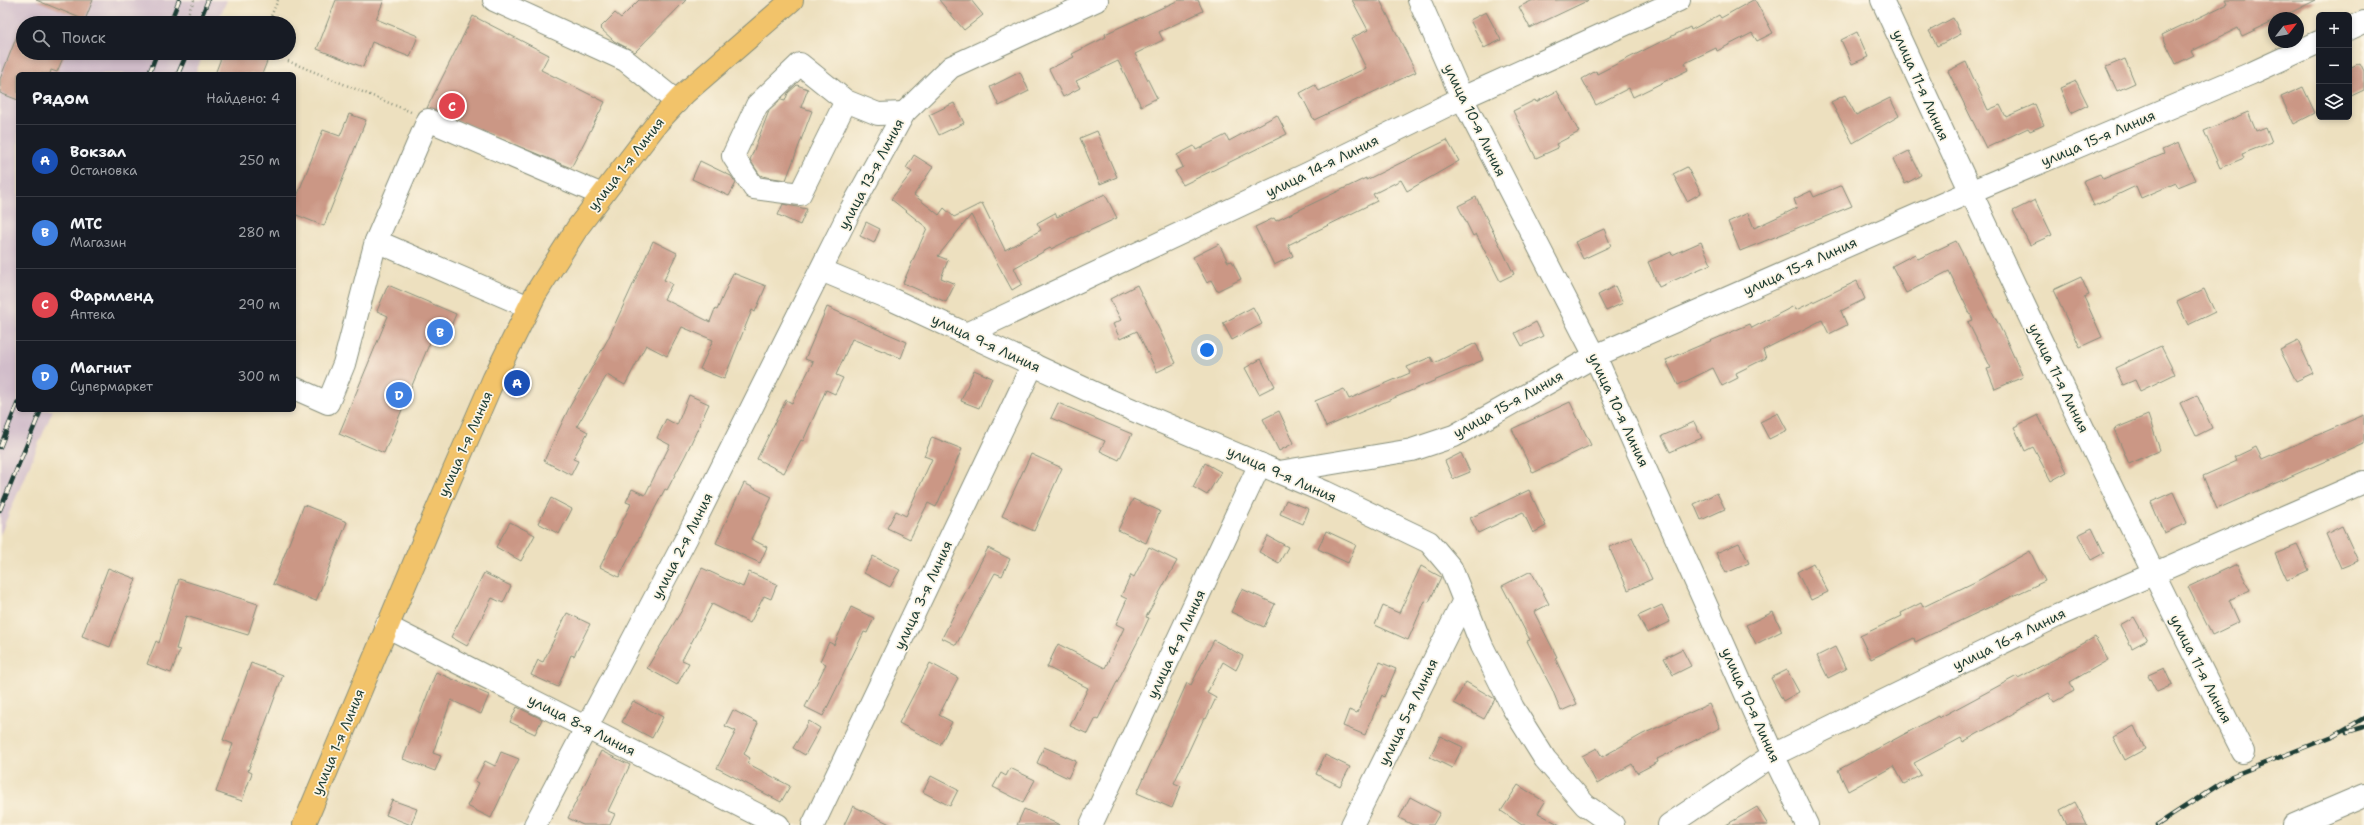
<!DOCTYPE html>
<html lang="ru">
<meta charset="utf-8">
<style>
:root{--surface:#171b24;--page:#242831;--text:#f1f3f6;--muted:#9ea1a6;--line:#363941;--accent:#2563eb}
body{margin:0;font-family:"Shantell Sans",sans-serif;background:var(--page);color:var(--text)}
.controls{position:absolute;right:12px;top:12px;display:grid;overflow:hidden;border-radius:6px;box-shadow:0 2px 6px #0003}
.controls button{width:36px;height:36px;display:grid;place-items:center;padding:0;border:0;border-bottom:1px solid var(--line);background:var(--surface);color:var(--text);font:20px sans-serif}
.compass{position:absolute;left:2268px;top:12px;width:36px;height:36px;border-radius:50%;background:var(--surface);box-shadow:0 2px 6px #0003;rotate:59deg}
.you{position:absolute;left:1207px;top:350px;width:14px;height:14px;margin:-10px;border:3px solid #fff;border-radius:50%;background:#1a73e8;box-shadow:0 0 0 6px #1a73e833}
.badge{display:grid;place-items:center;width:26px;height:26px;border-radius:50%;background:var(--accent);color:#fff;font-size:13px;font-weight:700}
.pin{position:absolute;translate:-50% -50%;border:2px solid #fff;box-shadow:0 1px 4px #0006}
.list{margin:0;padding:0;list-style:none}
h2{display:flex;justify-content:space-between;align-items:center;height:52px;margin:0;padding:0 16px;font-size:17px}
h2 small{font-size:13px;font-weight:400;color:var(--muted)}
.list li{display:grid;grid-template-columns:26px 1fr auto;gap:12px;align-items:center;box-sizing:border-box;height:72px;padding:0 16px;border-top:1px solid var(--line)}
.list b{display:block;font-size:15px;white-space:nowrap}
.list p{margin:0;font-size:13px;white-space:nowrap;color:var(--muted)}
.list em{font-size:13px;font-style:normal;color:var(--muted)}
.icon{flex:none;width:22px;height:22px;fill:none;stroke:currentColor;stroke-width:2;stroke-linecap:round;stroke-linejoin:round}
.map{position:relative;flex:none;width:2364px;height:825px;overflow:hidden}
.search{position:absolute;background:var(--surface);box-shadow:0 2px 6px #0003;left:16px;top:16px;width:280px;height:44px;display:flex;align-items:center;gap:10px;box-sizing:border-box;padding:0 14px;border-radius:22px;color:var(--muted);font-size:15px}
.panel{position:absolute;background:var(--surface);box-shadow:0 2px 6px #0003;left:16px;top:72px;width:280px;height:340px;border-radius:6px}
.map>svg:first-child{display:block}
.industrial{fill:#d1bdca}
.building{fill:#cb9785}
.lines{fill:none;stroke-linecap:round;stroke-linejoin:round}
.minor-casing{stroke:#868e7a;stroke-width:24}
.major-casing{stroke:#868e7a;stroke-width:24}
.path{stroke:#868e7a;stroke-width:2.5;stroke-dasharray:1 3;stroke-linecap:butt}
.minor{stroke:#fff;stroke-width:22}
.major{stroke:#f2c36a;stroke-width:22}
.rail-casing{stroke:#1f3d34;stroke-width:4.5}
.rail{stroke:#fcf5e5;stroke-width:3;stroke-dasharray:9;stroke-linecap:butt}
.labels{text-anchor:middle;stroke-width:3.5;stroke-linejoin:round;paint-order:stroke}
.street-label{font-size:14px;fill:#1f3d34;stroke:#fcf5e5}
</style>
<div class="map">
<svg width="2364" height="825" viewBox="0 0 2364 825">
<rect width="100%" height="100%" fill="#fcf5e5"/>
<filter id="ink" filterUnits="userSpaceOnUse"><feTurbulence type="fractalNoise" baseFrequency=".025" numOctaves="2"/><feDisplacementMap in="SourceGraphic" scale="8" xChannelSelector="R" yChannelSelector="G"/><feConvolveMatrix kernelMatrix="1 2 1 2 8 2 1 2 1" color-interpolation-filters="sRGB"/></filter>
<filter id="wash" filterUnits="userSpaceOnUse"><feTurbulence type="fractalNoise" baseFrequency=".012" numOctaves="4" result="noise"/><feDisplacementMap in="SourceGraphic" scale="16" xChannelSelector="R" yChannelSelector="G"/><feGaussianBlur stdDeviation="0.9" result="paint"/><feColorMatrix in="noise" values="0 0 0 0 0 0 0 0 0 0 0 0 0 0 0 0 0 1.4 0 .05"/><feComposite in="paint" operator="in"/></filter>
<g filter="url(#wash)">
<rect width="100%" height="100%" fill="#ede0bf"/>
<polygon class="industrial" points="0,0 227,0 217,23 23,23 23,53 204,53 195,74 18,74 18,410 53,410 0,535"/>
<g id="blocks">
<g class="building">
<polygon points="36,0 93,0 85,20"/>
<polygon points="336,0 384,0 376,19 418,36 410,57 372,42 363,67 317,49"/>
<polygon points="639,0 686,0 635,52 614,41 600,28 615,13 621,18"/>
<polygon points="939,0 971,0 983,15 964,30"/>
<polygon points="1179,0 1198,0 1203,11 1159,32 1163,40 1135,54 1157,98 1141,106 1118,61 1076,81 1080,88 1063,97 1049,69 1074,57 1072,54 1106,37 1105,34"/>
<polygon points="1352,0 1380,0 1416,72 1314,120 1300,93 1315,85 1319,91 1366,68 1351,38 1368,30"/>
<polygon points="1533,0 1589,0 1530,28 1519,7"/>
<polygon points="1753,0 1755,0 1773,33 1757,41 1752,33 1717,51 1716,48 1685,63 1688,70 1633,97 1629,88 1596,105 1582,79 1596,71 1597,74 1690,27 1691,30 1719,15 1721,18"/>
<polygon points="2225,0 2316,0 2280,18 2274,18 2274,21 2242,36 2238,28 2192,51 2194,55 2176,64 2162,35 2227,4"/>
<polygon points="1486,12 1501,40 1484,48 1470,20"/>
<polygon points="473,16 549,55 541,70 605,102 571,168 427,108"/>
<polygon points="1953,18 1961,34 1937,46 1929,31"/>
<polygon points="22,23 23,53 65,53 57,72 51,70 50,74 18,74 18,100 0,93 0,79"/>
<polygon points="1857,32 1868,57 1852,64 1841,40"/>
<polygon points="223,53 252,53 268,59 262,74 215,74"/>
<polygon points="2125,59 2135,83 2117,91 2106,67"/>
<polygon points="1966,62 1988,110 2000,105 2006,117 2035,104 2044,125 2030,131 2028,128 1986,148 1948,71"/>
<polygon points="2360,63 2364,71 2364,90 2349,97 2349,68"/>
<polygon points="1020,72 1029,91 999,106 990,87"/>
<polygon points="2076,81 2088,105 2071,113 2060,88"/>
<polygon points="797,85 808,89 801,107 812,111 786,180 766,177 760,175 750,160 769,111 781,100 785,101 788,93"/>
<polygon points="2303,87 2315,113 2294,124 2281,97"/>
<polygon points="1557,91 1579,132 1556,144 1558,148 1536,158 1513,111 1535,100 1536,102"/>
<polygon points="1845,95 1856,115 1890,98 1899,116 1853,143 1831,102"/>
<polygon points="954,103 964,123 939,135 929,115"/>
<polygon points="2248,112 2256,131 2266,127 2272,142 2242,154 2244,158 2220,168 2204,131"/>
<polygon points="349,114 366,120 324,226 294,214 294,204 323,130 340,136"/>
<polygon points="1277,115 1287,134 1183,185 1175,171 1183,167 1177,155 1194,146 1196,150 1226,135 1229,141"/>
<polygon points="1097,131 1117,177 1100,184 1080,138"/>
<polygon points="1447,140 1459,161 1407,191 1401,180 1373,194 1377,201 1288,245 1293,256 1274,265 1255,227 1274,218 1276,221 1366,178 1366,180"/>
<polygon points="2178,143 2195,180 2178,187 2176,183 2141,198 2136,186 2094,206 2083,181 2100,174 2103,179 2164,154 2162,150"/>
<polygon points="1909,151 1921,175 1905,184 1893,159"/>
<polygon points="914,155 933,167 914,195 939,215 944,208 954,217 982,203 1005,250 1041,230 1037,223 1055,213 1057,217 1105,194 1117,218 1087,232 1087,231 1051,249 1050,248 1014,268 1022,284 1012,290 971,215 938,256 948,260 941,278 955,284 946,302 903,283 927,228 891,199 912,172 906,168"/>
<polygon points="700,161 731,176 736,183 729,196 692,179"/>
<polygon points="1687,167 1701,193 1687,201 1673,174"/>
<polygon points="1842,185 1852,206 1740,251 1728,222 1748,213 1754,228 1797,208 1794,199 1811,191 1814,197"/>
<polygon points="1476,197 1514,274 1500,281 1476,234 1473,236 1458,206"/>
<polygon points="2035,200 2052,235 2030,245 2013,211"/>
<polygon points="783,204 807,209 800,225 778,215"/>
<polygon points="866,222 880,229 874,243 860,236"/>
<polygon points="1604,229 1611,246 1583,259 1575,242"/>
<polygon points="653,241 677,253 664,280 672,284 664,299 710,322 715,309 717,310 733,273 766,286 755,312 752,310 724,379 700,369 713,340 682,327 667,356 646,345 625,385 607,375 577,426 588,432 573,459 578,461 571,475 544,461 569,408 608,339"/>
<polygon points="1956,241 2005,337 2023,377 1995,389 1987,369 1991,368 1968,322 1973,320 1949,271 1906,293 1892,266 1915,254 1918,259"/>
<polygon points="1701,242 1711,264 1659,287 1648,262 1671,252 1672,255"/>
<polygon points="1219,244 1228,262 1232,261 1241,279 1217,291 1211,280 1207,283 1193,257"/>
<polygon points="2081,277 2089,295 2084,297 2102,337 2080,347 2053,290"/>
<polygon points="1857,281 1865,299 1841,311 1847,325 1829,334 1822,320 1763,350 1766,358 1736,373 1738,378 1722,386 1713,368 1678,385 1666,360 1750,324 1752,328 1794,306 1796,310"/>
<polygon points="388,285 456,314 445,340 433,335 384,453 339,434 388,316 377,311"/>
<polygon points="1137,285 1176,363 1157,372 1137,331 1120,339 1113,324 1121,320 1110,299"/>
<polygon points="1615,286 1623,303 1606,311 1598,295"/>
<polygon points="2204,289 2215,312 2188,325 2177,302"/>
<polygon points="827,307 907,342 901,358 852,339 836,375 843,378 835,394 826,390 803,441 801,440 784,473 757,459 786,400 792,403 813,362 805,359"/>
<polygon points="1253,307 1262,324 1232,340 1223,323"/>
<polygon points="1536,322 1543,336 1522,346 1515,333"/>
<polygon points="2298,341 2313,373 2296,381 2280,350"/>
<polygon points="1476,343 1483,360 1326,427 1315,401 1344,389 1349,399 1410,373 1407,367 1431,357 1434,363"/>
<polygon points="2161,346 2175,374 2140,391 2135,380 2123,385 2115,368"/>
<polygon points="1261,359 1275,386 1259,394 1245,368"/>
<polygon points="974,370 992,378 979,408 961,401"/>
<polygon points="689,395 709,404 686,454 667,490 665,489 619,577 600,567 631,504 626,502 632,489 645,495 670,445 657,438 666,419 677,425"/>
<polygon points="2197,395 2212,428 2196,436 2180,403"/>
<polygon points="1570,402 1591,445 1533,473 1512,429"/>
<polygon points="1058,403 1132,434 1119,460 1100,451 1105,441 1051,418"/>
<polygon points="1279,411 1294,443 1279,451 1263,419"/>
<polygon points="1778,413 1787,430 1769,439 1760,422"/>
<polygon points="2038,415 2067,472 2051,481 2033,447 2025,451 2014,427"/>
<polygon points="2148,415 2160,450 2129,464 2114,429"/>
<polygon points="2364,415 2364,444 2217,509 2203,476 2237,461 2235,457 2256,447 2262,459"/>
<polygon points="1694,422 1702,438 1670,452 1662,436"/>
<polygon points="932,437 962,449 936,507 928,503 910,539 887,528 896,511 906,516 932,459 924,456"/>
<polygon points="1461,453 1470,472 1453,479 1445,461"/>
<polygon points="1031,454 1062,468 1034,531 1002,516"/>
<polygon points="1205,463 1221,472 1207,495 1193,487"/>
<polygon points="744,483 772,497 751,539 767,547 760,563 716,543"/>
<polygon points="1529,490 1546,526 1533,533 1523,512 1478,533 1470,518"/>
<polygon points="2173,492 2187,523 2164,533 2151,502"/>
<polygon points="1717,493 1725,509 1701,520 1694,504"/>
<polygon points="551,498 572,509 559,534 538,523"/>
<polygon points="1133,499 1160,511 1146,543 1118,530"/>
<polygon points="1286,500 1309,509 1303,524 1280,514"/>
<polygon points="304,505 347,522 316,601 273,584"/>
<polygon points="510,522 535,535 521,561 496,547"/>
<polygon points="2342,526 2358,561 2341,568 2326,534"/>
<polygon points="2092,528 2104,553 2091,560 2078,535"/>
<polygon points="1326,531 1356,545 1348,563 1318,549"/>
<polygon points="1268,536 1288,547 1279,563 1259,552"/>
<polygon points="1632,537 1652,579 1628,590 1609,547"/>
<polygon points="1739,543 1749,563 1726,573 1716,553"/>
<polygon points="2297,545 2309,570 2287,580 2275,554"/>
<polygon points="1149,547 1177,561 1146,617 1149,618 1141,635 1098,719 1096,718 1088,734 1070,726 1088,688 1047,667 1058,644 1105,668 1124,628 1116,624 1127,599 1121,596 1131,575 1134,577"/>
<polygon points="988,548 1010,559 1002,576 995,573 956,645 942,638"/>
<polygon points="2030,551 2045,581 1915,642 1914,638 1871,659 1860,636 1902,616 1901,613 1921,603 1923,607 1979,580"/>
<polygon points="873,556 900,570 890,587 864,573"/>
<polygon points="1813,563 1828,592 1811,600 1797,572"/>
<polygon points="2237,564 2250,590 2229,600 2239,622 2212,635 2188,587"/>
<polygon points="1421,566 1441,577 1429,602 1425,601 1408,640 1375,625 1383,606 1399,613"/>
<polygon points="108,568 136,579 110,647 82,636"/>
<polygon points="702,568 743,587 749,572 777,584 771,599 764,596 750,623 712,604 682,660 689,663 677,685 647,668 682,610"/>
<polygon points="1531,571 1549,604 1534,612 1557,657 1555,658 1577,704 1561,711 1552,689 1527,641 1530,640 1502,586"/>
<polygon points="484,573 511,586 503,603 492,598 467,646 451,637"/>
<polygon points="179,579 258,604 248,635 186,616 176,649 180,650 171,673 147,664 156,641 159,643"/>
<polygon points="1242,589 1275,604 1264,627 1231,612"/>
<polygon points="1662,605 1670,622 1647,633 1638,616"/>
<polygon points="851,607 874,618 867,633 864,632 823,716 805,707 826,664 820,661 829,642 834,645"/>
<polygon points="1773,612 1782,631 1756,644 1746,625"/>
<polygon points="567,613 590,624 574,656 571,655 558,687 531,675 538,660 543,662"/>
<polygon points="2134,617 2147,640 2132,648 2120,625"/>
<polygon points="2095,637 2108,660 2070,682 2074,691 2054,702 2049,693 1963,742 1961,738 1914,763 1921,775 1904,784 1894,766 1848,791 1838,770 1938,716 1939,718 2017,676 2018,678 2057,658"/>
<polygon points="1214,640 1243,656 1236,670 1223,662 1207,693 1216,698 1206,719 1204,718 1174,783 1181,786 1172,808 1137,793 1187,683 1191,685"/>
<polygon points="1835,647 1846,669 1828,678 1817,656"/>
<polygon points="1682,649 1691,666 1673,675 1664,658"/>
<polygon points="1380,662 1396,669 1384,697 1382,695 1365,735 1343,726 1349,710 1357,713"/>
<polygon points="251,663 283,675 248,771 252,773 242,801 216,792 233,744 223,740"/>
<polygon points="930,663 958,678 939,715 952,722 940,745 899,723"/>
<polygon points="2164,668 2172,685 2157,692 2148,675"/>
<polygon points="1787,670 1799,692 1783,701 1771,678"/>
<polygon points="436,672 489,695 481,714 451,700 433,753 441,756 435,771 403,759"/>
<polygon points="1466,682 1495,699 1484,719 1454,703"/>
<polygon points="633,701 663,717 652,738 622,722"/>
<polygon points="1709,704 1720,728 1657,759 1658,762 1637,773 1632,764 1597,784 1582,756 1597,748 1602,757 1643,734"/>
<polygon points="517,707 542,719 535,734 510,722"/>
<polygon points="733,710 758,723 744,754 750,758 747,763 790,786 781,802 717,768 736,731 725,726"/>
<polygon points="809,721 820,728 805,755 793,748"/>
<polygon points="2134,726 2145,749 2125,760 2113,737"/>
<polygon points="1440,736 1463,747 1452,768 1430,757"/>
<polygon points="1044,747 1076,761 1068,778 1037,763"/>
<polygon points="601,751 630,765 608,811 615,814 610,825 583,825 568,818"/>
<polygon points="501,752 519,759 491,818 467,806 479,783 475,781 485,761 495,766"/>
<polygon points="1325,755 1350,767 1340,786 1316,774"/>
<polygon points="1010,768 1035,780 1023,802 993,787 1001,773 1006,776"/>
<polygon points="931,776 958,790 950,806 923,792"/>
<polygon points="1518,785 1545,802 1538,813 1560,825 1522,825 1501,811"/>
<polygon points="1410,797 1440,813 1433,825 1413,825 1399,818"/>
<polygon points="392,800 417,809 411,825 386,815"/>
<polygon points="2075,802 2087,825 2067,825 2060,810"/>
<polygon points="853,806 892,825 844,825"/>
<polygon points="1757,807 1768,825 1726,825"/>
<polygon points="1024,809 1060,825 1017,825"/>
</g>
</g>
</g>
<g filter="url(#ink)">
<use href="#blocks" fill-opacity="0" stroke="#868e7a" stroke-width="1"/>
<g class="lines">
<g class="minor-casing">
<g id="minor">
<polyline points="494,0 625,60 677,102"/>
<polyline points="1419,0 1462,98 1595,356 1773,755 1807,825"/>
<path d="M1882 0C1998 253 2117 504 2243 752"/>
<polyline points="2349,29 2364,22"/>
<polyline points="846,101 800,194 754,188 733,156 757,105 800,64 846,101 878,114 904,113"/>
<polyline points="821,270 893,300 1107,399 1325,492 1429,542 1451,568 1482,646 1513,708 1545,759 1585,805 1613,825"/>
<polyline points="529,307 376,241 428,120 602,195"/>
<polyline points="966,334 1309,173 1462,98 1679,0"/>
<polyline points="294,388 328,403 344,364 376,241"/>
<polyline points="1279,472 1412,450 1454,436 1595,356 1970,192 2252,73 2319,42"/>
<polyline points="386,626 778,825"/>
<polyline points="535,825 687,537 849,213 904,113 951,67 1097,0"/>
<polyline points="813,825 1033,364"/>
<polyline points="1091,825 1260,464"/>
<polyline points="1352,825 1464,600"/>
<polyline points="1669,825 1773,755 2059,615 2364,482"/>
<polyline points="2294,825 2364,795"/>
</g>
</g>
<g class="major-casing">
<polyline id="major" points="304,825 428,530 494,378 536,293 578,227 658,122 684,94 792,0"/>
</g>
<g class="path">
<polyline points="184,23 194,0"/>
<polyline points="246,23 247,21 252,23"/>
<polyline points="268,23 278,0"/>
<polyline points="288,61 411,112"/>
</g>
<use href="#minor" class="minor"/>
<use href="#major" class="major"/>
<g class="rail-casing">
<g id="rail">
<polyline points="170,23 179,0"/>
<polyline points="199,23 208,0"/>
<polyline points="149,74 157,53"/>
<polyline points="178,74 187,53"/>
<polyline points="0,447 18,402"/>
<polyline points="0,510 41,410"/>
<polyline points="2347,732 2364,727"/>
<polyline points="2157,825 2232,776 2333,736 2364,718"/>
</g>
</g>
<use href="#rail" class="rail"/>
</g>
</g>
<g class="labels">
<g class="street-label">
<text transform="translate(1921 85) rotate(66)" y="5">улица 11-я Линия</text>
<text transform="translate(1475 120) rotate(64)" y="5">улица 10-я Линия</text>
<text transform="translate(2098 138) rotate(-23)" y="5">улица 15-я Линия</text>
<text transform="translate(626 164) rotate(-52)" y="5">улица 1-я Линия</text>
<text transform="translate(1322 166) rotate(-26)" y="5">улица 14-я Линия</text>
<text transform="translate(871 174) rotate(-62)" y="5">улица 13-я Линия</text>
<text transform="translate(1800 266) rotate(-24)" y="5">улица 15-я Линия</text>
<text transform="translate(986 343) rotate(25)" y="5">улица 9-я Линия</text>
<text transform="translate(2059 378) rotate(64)" y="5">улица 11-я Линия</text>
<text transform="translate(1508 404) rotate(-29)" y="5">улица 15-я Линия</text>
<text transform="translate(1619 410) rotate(65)" y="5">улица 10-я Линия</text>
<text transform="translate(465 444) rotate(-66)" y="5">улица 1-я Линия</text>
<text transform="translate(1282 474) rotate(24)" y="5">улица 9-я Линия</text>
<text transform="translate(682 546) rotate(-63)" y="5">улица 2-я Линия</text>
<text transform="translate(923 595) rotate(-65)" y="5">улица 3-я Линия</text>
<text transform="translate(2009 639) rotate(-26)" y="5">улица 16-я Линия</text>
<text transform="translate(1176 644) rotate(-65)" y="5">улица 4-я Линия</text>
<text transform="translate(2201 669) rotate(63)" y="5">улица 11-я Линия</text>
<text transform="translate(1751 705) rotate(66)" y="5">улица 10-я Линия</text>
<text transform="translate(1408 712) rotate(-64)" y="5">улица 5-я Линия</text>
<text transform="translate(582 725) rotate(27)" y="5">улица 8-я Линия</text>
<text transform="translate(338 742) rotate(-67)" y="5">улица 1-я Линия</text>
</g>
</g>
</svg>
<div class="controls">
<button>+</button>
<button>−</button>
<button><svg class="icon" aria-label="layers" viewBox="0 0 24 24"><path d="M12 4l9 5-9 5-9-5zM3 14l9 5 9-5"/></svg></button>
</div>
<svg class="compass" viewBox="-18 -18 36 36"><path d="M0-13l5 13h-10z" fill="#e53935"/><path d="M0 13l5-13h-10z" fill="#9ea1a6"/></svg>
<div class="you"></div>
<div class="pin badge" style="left:517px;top:383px;background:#1a4fb4">A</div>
<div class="pin badge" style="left:440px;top:332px;background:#3f7fe0">B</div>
<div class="pin badge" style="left:452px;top:106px;background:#e0444e">C</div>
<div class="pin badge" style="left:399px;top:395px;background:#3f7fe0">D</div>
<div class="search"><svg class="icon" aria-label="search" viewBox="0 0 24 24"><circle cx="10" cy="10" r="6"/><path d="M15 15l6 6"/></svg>Поиск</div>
<section class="panel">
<h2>Рядом<small>Найдено: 4</small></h2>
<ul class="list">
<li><span class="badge" style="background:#1a4fb4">A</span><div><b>Вокзал</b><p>Остановка</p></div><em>250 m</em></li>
<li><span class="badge" style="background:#3f7fe0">B</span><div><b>МТС</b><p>Магазин</p></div><em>280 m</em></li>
<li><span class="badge" style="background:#e0444e">C</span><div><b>Фармленд</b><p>Аптека</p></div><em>290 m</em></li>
<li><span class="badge" style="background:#3f7fe0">D</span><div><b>Магнит</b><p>Супермаркет</p></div><em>300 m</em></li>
</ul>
</section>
</div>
